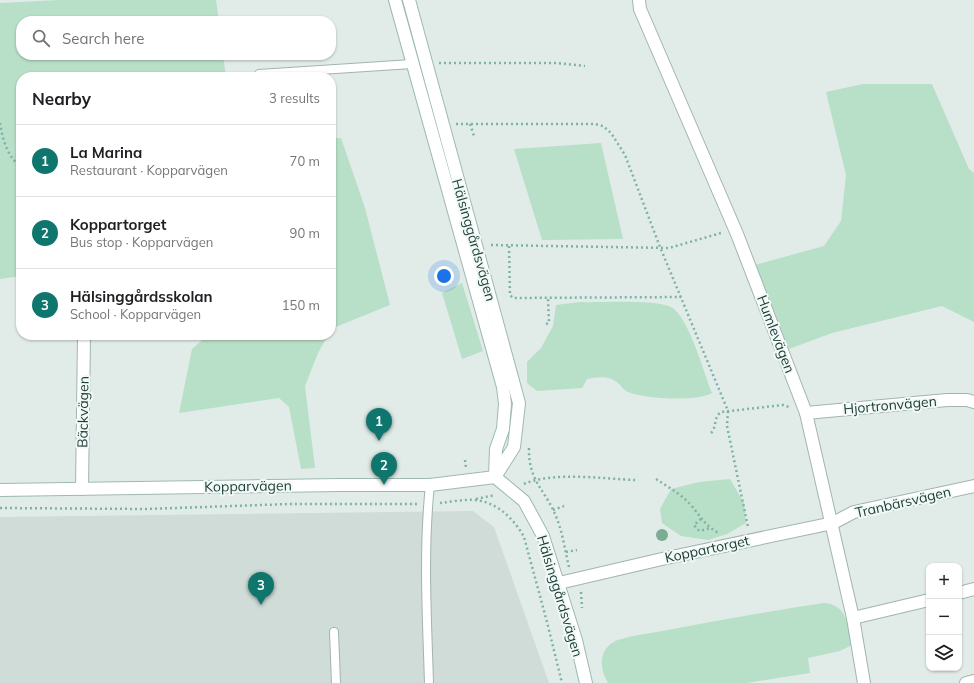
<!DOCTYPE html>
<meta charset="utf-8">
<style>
:root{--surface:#fff;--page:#f2f2f2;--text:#202124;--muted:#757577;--line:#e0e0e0;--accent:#0f766e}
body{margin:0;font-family:Mulish,sans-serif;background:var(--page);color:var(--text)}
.controls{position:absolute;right:12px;bottom:12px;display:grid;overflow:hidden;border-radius:8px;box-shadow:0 1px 3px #0004}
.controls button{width:36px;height:36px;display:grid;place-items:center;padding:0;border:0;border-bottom:1px solid var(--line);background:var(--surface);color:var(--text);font:20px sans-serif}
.you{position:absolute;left:444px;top:276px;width:14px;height:14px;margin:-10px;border:3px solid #fff;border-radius:50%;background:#1a73e8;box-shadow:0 0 0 6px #1a73e833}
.badge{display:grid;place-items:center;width:26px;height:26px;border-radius:50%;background:var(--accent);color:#fff;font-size:13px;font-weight:700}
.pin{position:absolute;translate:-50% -33px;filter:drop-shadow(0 1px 2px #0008)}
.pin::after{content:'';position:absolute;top:21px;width:14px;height:12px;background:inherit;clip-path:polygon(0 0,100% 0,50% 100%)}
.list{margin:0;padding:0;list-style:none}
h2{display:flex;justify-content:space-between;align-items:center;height:52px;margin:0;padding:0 16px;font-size:17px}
h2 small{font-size:13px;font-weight:400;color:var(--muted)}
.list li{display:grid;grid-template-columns:26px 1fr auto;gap:12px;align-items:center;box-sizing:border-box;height:72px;padding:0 16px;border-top:1px solid var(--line)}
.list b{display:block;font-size:15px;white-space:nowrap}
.list p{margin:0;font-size:13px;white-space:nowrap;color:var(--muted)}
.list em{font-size:13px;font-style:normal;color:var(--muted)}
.icon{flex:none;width:22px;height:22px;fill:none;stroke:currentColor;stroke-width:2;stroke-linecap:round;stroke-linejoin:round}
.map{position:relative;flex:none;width:974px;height:683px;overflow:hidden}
.search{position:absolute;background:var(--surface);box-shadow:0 1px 3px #0004;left:16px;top:16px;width:320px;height:44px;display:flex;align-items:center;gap:10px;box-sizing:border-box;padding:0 14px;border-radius:16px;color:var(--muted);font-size:15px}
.panel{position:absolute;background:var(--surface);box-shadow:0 1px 3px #0004;left:16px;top:72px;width:320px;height:268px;border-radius:16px}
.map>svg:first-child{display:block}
.built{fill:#cfdcd8}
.green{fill:#b8dfc7}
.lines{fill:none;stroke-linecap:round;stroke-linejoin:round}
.lane-casing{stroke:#a3b4b0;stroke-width:10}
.street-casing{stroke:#a3b4b0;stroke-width:14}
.secondary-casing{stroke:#9eb9b2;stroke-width:14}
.path{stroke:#7fb2a7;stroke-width:2.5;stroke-dasharray:2 3;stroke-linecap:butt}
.lane{stroke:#fff;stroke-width:8}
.street{stroke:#fff;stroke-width:12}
.secondary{stroke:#fff;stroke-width:12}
.tree{fill:#7bac94}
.labels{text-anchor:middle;stroke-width:4;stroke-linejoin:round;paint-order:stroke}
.street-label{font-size:14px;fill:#203e39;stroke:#f1f9f6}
</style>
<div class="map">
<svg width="974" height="683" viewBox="0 0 974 683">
<rect width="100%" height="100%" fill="#e1ece8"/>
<polygon class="built" points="473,511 494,527 549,683 0,683 0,517"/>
<g class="green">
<polygon points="59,0 216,0 219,21 21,21 21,55 223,55 226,77 21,77 21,276 0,279 0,3"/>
<polygon points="863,84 932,84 969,169 974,173 974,322 942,306 832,333 789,349 755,265 824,246 841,221 846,175 826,92"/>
<polygon points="331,138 341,138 365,208 390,305 333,328 331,331"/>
<polygon points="601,143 623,239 542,240 514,149"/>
<polygon points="462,283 483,351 462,359 442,293"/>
<path d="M580 302C598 303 662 298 674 309 691 324 703 371 712 393 697 402 645 399 628 392 624 391 622 386 619 384 609 375 599 377 587 379L582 388 537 391 527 383V362L541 348 553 326 556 305Z"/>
<polygon points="208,335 328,335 318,353 305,386 315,468 301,469 289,407 279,398 179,413 192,349"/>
<polygon points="730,479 744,503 746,523 727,534 708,540 681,536 662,523 660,509 671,489 699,482"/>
<path d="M824 603C848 605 847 625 852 645L840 651 808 658 810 673 746 683H608C600 670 598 653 612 643 620 637 652 633 662 631 716 621 770 611 824 603Z"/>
</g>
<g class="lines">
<g class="lane-casing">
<g id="lane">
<polyline points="259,74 412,64"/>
<polyline points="334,632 336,683"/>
<path d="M429 683C427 618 423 551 430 485"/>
</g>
</g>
<g class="street-casing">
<g id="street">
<polyline points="639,0 640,9 737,234 806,413 853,618 864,683"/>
<polyline points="806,413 947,400 967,400 974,402"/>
<polyline points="82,489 84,335"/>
<polyline points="559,583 662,559 833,523 854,512 974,486"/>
<polyline points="959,593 974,589"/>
<polyline points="853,618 929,600"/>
<polyline points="966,683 974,681"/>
</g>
</g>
<g class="secondary-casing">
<g id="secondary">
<polyline points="395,0 503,387 505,404 503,429 496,449 495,476"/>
<polyline points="409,0 519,403 514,447 495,477"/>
<polyline points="495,477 524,501 543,536 576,640 586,683"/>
<polyline points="0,490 340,485 430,485 495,477"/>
</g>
</g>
<g class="path">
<polyline points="439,63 557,63 585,66"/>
<path d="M0 123C2 138 8 158 21 167"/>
<polyline points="456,124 595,124 603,126 611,133 625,155 660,247 728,411 727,426 748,527"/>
<polyline points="470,124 474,136"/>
<polyline points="491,245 669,248 721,233"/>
<polyline points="509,246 510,295 513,298 681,297"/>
<polyline points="546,324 549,323 548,298"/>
<path d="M711 433C717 427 713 418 721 412L783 405 789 407"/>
<path d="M529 448C528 482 547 491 557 519 563 534 565 551 569 567"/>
<polyline points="465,460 466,468"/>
<path d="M656 479C668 487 681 494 691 505 700 516 706 527 719 533"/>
<path d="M524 484C554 471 603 479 636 480"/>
<polyline points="476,499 495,495"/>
<path d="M440 503C451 502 464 499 475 500 497 502 514 519 524 537L547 622 562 683"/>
<polyline points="0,508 146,509 290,504 417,504"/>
<polyline points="553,510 564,506"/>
<polyline points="701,519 694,525 697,529 700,531 710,528"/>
<polyline points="566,552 577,550"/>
<polyline points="581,592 582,608"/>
</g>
<use href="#lane" class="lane"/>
<use href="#street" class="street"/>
<use href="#secondary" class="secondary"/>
</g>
<circle class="tree" cx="662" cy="535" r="6"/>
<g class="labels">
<g class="street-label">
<text transform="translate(474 240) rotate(74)" y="5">Hälsinggårdsvägen</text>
<text transform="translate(776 334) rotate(69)" y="5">Humlevägen</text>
<text transform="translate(890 405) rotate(-5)" y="5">Hjortronvägen</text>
<text transform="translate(83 412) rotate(-89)" y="5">Bäckvägen</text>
<text transform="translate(248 486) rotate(-1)" y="5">Kopparvägen</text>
<text transform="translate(903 502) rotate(-13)" y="5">Tranbärsvägen</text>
<text transform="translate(707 549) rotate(-12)" y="5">Koppartorget</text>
<text transform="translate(560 596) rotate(73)" y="5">Hälsinggårdsvägen</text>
</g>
</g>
</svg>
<div class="controls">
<button>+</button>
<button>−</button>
<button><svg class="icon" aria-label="layers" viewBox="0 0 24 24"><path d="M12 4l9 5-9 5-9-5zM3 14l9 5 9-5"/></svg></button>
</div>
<div class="you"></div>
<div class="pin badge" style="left:379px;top:441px">1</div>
<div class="pin badge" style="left:384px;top:485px">2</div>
<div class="pin badge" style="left:261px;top:605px">3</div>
<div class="search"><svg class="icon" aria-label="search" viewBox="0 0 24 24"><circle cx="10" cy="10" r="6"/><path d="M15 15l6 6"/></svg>Search here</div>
<section class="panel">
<h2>Nearby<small>3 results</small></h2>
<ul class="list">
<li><span class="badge">1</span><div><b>La Marina</b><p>Restaurant · Kopparvägen</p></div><em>70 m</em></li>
<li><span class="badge">2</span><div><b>Koppartorget</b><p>Bus stop · Kopparvägen</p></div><em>90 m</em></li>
<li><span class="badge">3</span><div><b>Hälsinggårdsskolan</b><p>School · Kopparvägen</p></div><em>150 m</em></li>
</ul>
</section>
</div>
